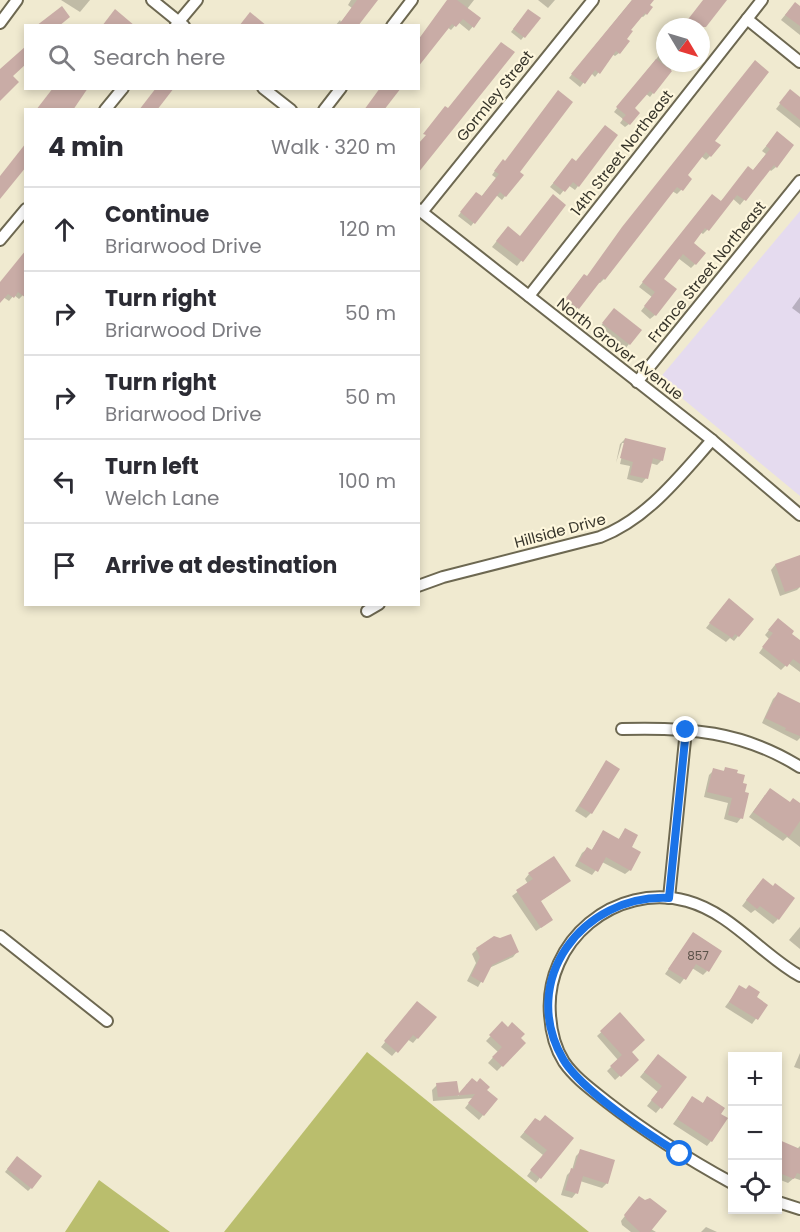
<!DOCTYPE html>
<meta charset="utf-8">
<style>
:root{--surface:#fff;--page:#f7f7f7;--text:#2b2b33;--muted:#7c7c81;--line:#e1e1e2}
body{margin:0;font-family:Poppins,sans-serif;background:var(--page);color:var(--text)}
.controls{position:absolute;right:18px;bottom:18px;display:grid;overflow:hidden;border-radius:0px;box-shadow:0 3px 9px #0003}
.controls button{width:54px;height:54px;display:grid;place-items:center;padding:0;border:0;border-bottom:2px solid var(--line);background:var(--surface);color:var(--text);font:30px sans-serif}
.compass{position:absolute;left:656px;top:18px;width:54px;height:54px;border-radius:50%;background:var(--surface);box-shadow:0 3px 9px #0003;rotate:128deg}
.stop{position:absolute;width:18px;height:18px;margin:-14px;border:4px solid #1a73e8;border-radius:50%;background:#fff}
.stop.end{background:#1a73e8;border-color:#fff;box-shadow:0 2px 6px #0008}
.list{margin:0;padding:0;list-style:none}
h2{display:flex;justify-content:space-between;align-items:center;height:78px;margin:0;padding:0 24px;font-size:26px}
h2 small{font-size:20px;font-weight:400;color:var(--muted)}
.list li{display:grid;grid-template-columns:39px 1fr auto;gap:18px;align-items:center;box-sizing:border-box;height:84px;padding:0 24px;border-top:2px solid var(--line)}
.list b{display:block;font-size:22px;white-space:nowrap}
.list p{margin:0;font-size:20px;white-space:nowrap;color:var(--muted)}
.list em{font-size:20px;font-style:normal;color:var(--muted)}
.icon{flex:none;width:33px;height:33px;fill:none;stroke:currentColor;stroke-width:2;stroke-linecap:round;stroke-linejoin:round}
.map{position:relative;flex:none;width:800px;height:1232px;overflow:hidden}
.search{position:absolute;background:var(--surface);box-shadow:0 3px 9px #0003;left:24px;top:24px;width:396px;height:66px;display:flex;align-items:center;gap:15px;box-sizing:border-box;padding:0 21px;border-radius:0px;color:var(--muted);font-size:22px}
.panel{position:absolute;background:var(--surface);box-shadow:0 3px 9px #0003;left:24px;top:108px;width:396px;height:498px;border-radius:0px}
.map>svg:first-child{display:block}
.industrial{fill:#e5dbef}
.green{fill:#babe6d}
.shadow{fill:#0003}
.building{fill:#c9aca6}
.lines{fill:none;stroke-linecap:round;stroke-linejoin:round}
.minor-casing{stroke:#6d6851;stroke-width:14}
.minor{stroke:#fff;stroke-width:10}
.route{stroke:#1a73e8;stroke-width:8}
.labels{text-anchor:middle;stroke-width:4.5;stroke-linejoin:round;paint-order:stroke}
.number-label{font-size:12px;fill:#5b5249}
.street-label{font-size:15px;fill:#36342a;stroke:#fef7dd}
</style>
<div class="map">
<svg width="800" height="1232" viewBox="0 0 800 1232">
<rect width="100%" height="100%" fill="#f0ead0"/>
<polygon class="industrial" points="800,211 800,496 659,379"/>
<g class="green">
<polygon points="367,1052 589,1232 224,1232"/>
<polygon points="99,1180 170,1232 65,1232"/>
</g>
<g class="shadow">
<polygon points="61,0 90,0 80,12"/>
<polygon points="351,0 376,0 351,26 335,26 340,20 341,22 352,8 348,5"/>
<polygon points="449,0 474,0 467,9 479,19 469,31 458,22 451,30 447,27"/>
<polygon points="538,0 555,0 548,8"/>
<polygon points="632,0 652,0 648,5 646,14 643,17 641,16 629,30 619,53 615,56 612,54 595,77 591,73 580,87 569,78"/>
<polygon points="800,8 800,35 781,20 790,9"/>
<polygon points="526,13 539,19 521,40 511,32"/>
<polygon points="665,48 665,63 676,63 653,93 650,97 645,93 633,109 629,124 625,127 620,123 623,119 614,112"/>
<polygon points="786,96 800,99 800,128 776,109"/>
<polygon points="773,138 776,167 771,171 769,169 740,205 732,198 707,230 703,234 700,232 691,243 695,264 691,268 678,258 662,279 655,315 650,319 641,311 652,297 639,287 708,200 720,202 752,172 766,154 762,151"/>
<polygon points="713,141 710,156 706,160 701,156 686,176 690,179 681,190 677,194 672,191 604,279 600,283 598,282 577,308 573,312 562,304 580,280 586,278"/>
<polygon points="576,163 578,186 575,190 568,185 560,195 550,187 569,164"/>
<polygon points="500,164 521,175 502,200 496,195 471,226 458,216 473,197 481,197 496,178 492,175"/>
<polygon points="564,205 517,266 492,247 503,233 520,238"/>
<polygon points="0,283 26,292 19,299 14,295 9,301 3,297 0,300"/>
<polygon points="800,297 800,314 792,308"/>
<polygon points="610,315 629,344 625,349 599,328"/>
<polygon points="625,439 662,460 657,465 650,463 646,478 642,483 627,479 630,466 620,464 625,443 622,443 616,463 620,444"/>
<polygon points="800,559 800,587 797,590 780,596 771,570 775,565"/>
<polygon points="724,605 738,636 734,641 730,638 726,642 706,628"/>
<polygon points="773,625 800,641 800,672 788,663 781,670 759,653 769,639 765,635"/>
<polygon points="778,694 800,705 800,738 797,741 762,723 773,699"/>
<polygon points="606,762 591,813 586,818 575,811"/>
<polygon points="726,769 736,774 742,784 741,818 737,823 724,819 728,803 704,797 709,775 714,770 722,772"/>
<polygon points="765,795 789,803 800,804 800,847 787,837 783,841 749,817"/>
<polygon points="625,830 630,847 630,870 625,874 602,862 592,875 575,866 582,853 587,849 591,851 603,832 618,840"/>
<polygon points="529,874 564,885 539,902 546,924 536,931 512,896 528,884 525,879"/>
<polygon points="758,885 778,919 773,924 755,910 751,913 742,906"/>
<polygon points="800,927 800,949 789,940"/>
<polygon points="693,934 707,971 703,975 692,968 680,984 665,974"/>
<polygon points="477,949 517,952 513,957 489,968 478,987 467,981 476,963 472,954"/>
<polygon points="740,987 766,1005 752,1024 725,1007"/>
<polygon points="413,1008 435,1017 413,1043 407,1039 392,1056 381,1047"/>
<polygon points="620,1015 630,1052 637,1060 615,1080 607,1071 618,1060 597,1036"/>
<polygon points="502,1024 524,1043 497,1071 488,1063 498,1052 486,1041"/>
<polygon points="800,1053 800,1069 794,1067"/>
<polygon points="653,1061 685,1078 656,1113 647,1106 658,1092 640,1077"/>
<polygon points="456,1082 458,1096 467,1084 485,1090 483,1115 479,1120 465,1108 473,1098 433,1101 432,1090 437,1085"/>
<polygon points="692,1098 702,1104 708,1098 719,1114 711,1141 707,1146 673,1124"/>
<polygon points="531,1124 570,1137 536,1183 527,1176 543,1155 520,1137"/>
<polygon points="778,1141 797,1149 800,1146 800,1180 794,1178 788,1183 778,1179"/>
<polygon points="581,1151 607,1183 602,1188 580,1181 576,1193 572,1198 561,1195 567,1175 572,1170 576,1156"/>
<polygon points="14,1161 31,1188 28,1191 5,1172"/>
<polygon points="635,1203 651,1229 656,1232 631,1232 622,1225 621,1221"/>
<polygon points="706,1227 717,1232 701,1232"/>
</g>
<g class="building">
<polygon points="357,0 378,0 358,26 338,26"/>
<polygon points="447,0 457,0 481,18 474,28 463,19 456,27 452,24 418,67 418,40"/>
<polygon points="632,0 654,0 650,5 653,7 647,15 645,13 631,30 633,31 627,39 630,41 620,54 616,51 600,74 595,70 585,84 571,74"/>
<polygon points="703,0 727,0 706,27 682,27"/>
<polygon points="795,2 800,6 800,26 785,15"/>
<polygon points="62,6 70,17 59,26 36,26"/>
<polygon points="115,9 135,26 102,26"/>
<polygon points="528,9 541,18 525,38 513,29"/>
<polygon points="250,12 267,26 239,26"/>
<polygon points="501,42 515,52 418,173 418,144 426,135 423,134 445,106 448,108"/>
<polygon points="26,46 26,64 13,76 19,82 0,101 0,69"/>
<polygon points="656,59 672,71 654,94 650,91 635,108 640,113 630,125 622,119 626,115 616,107"/>
<polygon points="755,60 769,72 715,141 721,145 711,157 706,152 688,175 692,179 683,191 677,187 605,280 603,278 579,309 565,299 584,274 587,276 622,227"/>
<polygon points="53,88 88,88 73,110 36,110"/>
<polygon points="156,88 174,88 157,110 139,110"/>
<polygon points="380,88 401,88 384,110 364,110"/>
<polygon points="790,89 800,97 800,120 779,103"/>
<polygon points="558,90 573,102 520,172 524,175 506,197 500,192 475,224 460,212 476,192 482,196 499,174 494,171 503,159 505,161"/>
<polygon points="605,125 618,135 579,187 573,182 565,192 553,183 572,158 576,161"/>
<polygon points="777,131 794,145 777,168 774,165 746,201 737,195 709,231 705,228 694,243 706,253 696,265 683,254 664,279 677,289 656,316 644,306 655,292 642,282 712,194 721,201 748,166 753,170 770,149 766,146"/>
<polygon points="26,143 26,167 0,199 0,176"/>
<polygon points="553,194 566,205 523,262 496,241 508,226 520,236"/>
<polygon points="26,250 26,298 18,292 14,298 8,294 0,303 0,282"/>
<polygon points="614,308 642,330 630,345 602,323"/>
<polygon points="625,438 666,448 663,461 653,458 648,479 630,475 633,462 620,458"/>
<polygon points="800,555 800,587 785,592 775,564"/>
<polygon points="729,598 754,619 739,637 735,634 732,638 709,623"/>
<polygon points="778,618 794,631 792,634 800,640 800,664 793,659 787,667 762,647 773,633 768,630"/>
<polygon points="778,692 800,703 800,736 785,730 786,728 765,718"/>
<polygon points="606,760 620,769 592,814 579,806"/>
<polygon points="725,767 738,770 737,773 745,775 743,783 747,784 745,792 749,793 743,819 728,815 732,798 707,792 713,768 724,771"/>
<polygon points="770,788 790,802 793,798 800,803 800,821 789,837 753,812"/>
<polygon points="625,828 638,835 632,847 641,852 631,871 606,857 598,872 579,861 587,847 592,850 603,830 619,839"/>
<polygon points="554,856 571,881 541,901 553,920 541,928 516,890 533,879 528,873"/>
<polygon points="763,878 773,886 775,883 795,898 779,920 760,906 757,909 746,900"/>
<polygon points="693,932 722,951 709,972 696,964 686,980 668,969"/>
<polygon points="511,934 519,952 492,965 483,983 471,976 480,957 476,948 494,936 500,938"/>
<polygon points="739,985 746,989 749,985 760,992 757,997 768,1005 758,1020 729,1002"/>
<polygon points="417,1001 437,1017 418,1039 413,1035 398,1053 384,1041"/>
<polygon points="620,1012 645,1040 632,1052 639,1060 621,1077 610,1066 622,1055 600,1031"/>
<polygon points="502,1021 508,1027 512,1022 525,1034 521,1038 526,1043 503,1067 492,1057 502,1047 489,1035"/>
<polygon points="658,1054 687,1077 662,1109 651,1100 662,1086 644,1072"/>
<polygon points="472,1078 477,1082 480,1078 490,1087 487,1090 498,1099 484,1116 468,1103 475,1094 438,1097 436,1083 457,1081 459,1093"/>
<polygon points="692,1096 703,1103 707,1096 725,1108 721,1114 728,1118 712,1142 677,1119"/>
<polygon points="545,1115 574,1138 541,1179 530,1170 547,1150 524,1132 535,1118 540,1121"/>
<polygon points="777,1139 800,1149 800,1174 797,1173 794,1179 777,1172"/>
<polygon points="580,1149 615,1160 608,1184 583,1176 578,1194 565,1190 571,1168 574,1169"/>
<polygon points="17,1156 42,1176 32,1189 7,1169"/>
<polygon points="639,1196 645,1200 650,1198 667,1211 650,1232 640,1232 627,1220 624,1215"/>
</g>
<g class="lines">
<g class="minor-casing">
<g id="minor">
<polyline points="152,0 184,26"/>
<polyline points="747,19 800,62"/>
<polyline points="0,23 17,0"/>
<polyline points="176,25 197,0"/>
<polyline points="392,26 412,0"/>
<polyline points="263,88 291,110"/>
<polyline points="105,110 123,88"/>
<polyline points="324,110 341,88"/>
<polyline points="418,209 712,440 800,515"/>
<polyline points="422,212 593,0"/>
<polyline points="0,240 26,209"/>
<polyline points="529,296 762,0"/>
<polyline points="637,382 800,181"/>
<path d="M418 586 443 577 600 537C647 519 679 477 712 440"/>
<polyline points="367,611 379,604"/>
<path d="M622 729C687 727 743 731 800 767"/>
<polyline points="669,898 686,730"/>
<polyline points="0,936 107,1021"/>
<path d="M732 1183C688 1159 647 1133 607 1102 592 1090 575 1078 564 1062 555 1048 551 1031 550 1015 544 941 615 882 687 901 731 913 761 954 800 976"/>
<polyline points="778,1202 800,1209"/>
</g>
</g>
<use href="#minor" class="minor"/>
</g>
<g class="lines">
<path class="route" d="M680 1154C648 1134 581 1090 563 1059 518 981 582 894 669 898L686 730"/>
</g>
<g class="labels">
<g class="number-label">
<text x="698" y="960">857</text>
</g>
<g class="street-label">
<text transform="translate(495 96) rotate(-51)" y="5">Gormley Street</text>
<text transform="translate(622 153) rotate(-52)" y="5">14th Street Northeast</text>
<text transform="translate(707 272) rotate(-51)" y="5">France Street Northeast</text>
<text transform="translate(620 349) rotate(38)" y="5">North Grover Avenue</text>
<text transform="translate(560 531) rotate(-15)" y="5">Hillside Drive</text>
</g>
</g>
</svg>
<div class="controls">
<button>+</button>
<button>−</button>
<button><svg class="icon" aria-label="locate" viewBox="0 0 24 24"><circle cx="12" cy="12" r="6"/><path d="M12 2v4M12 18v4M2 12h4M18 12h4"/></svg></button>
</div>
<svg class="compass" viewBox="-18 -18 36 36"><path d="M0-13l5 13h-10z" fill="#e53935"/><path d="M0 13l5-13h-10z" fill="#7c7c81"/></svg>
<div class="stop" style="left:680px;top:1154px"></div>
<div class="stop end" style="left:686px;top:730px"></div>
<div class="search"><svg class="icon" aria-label="search" viewBox="0 0 24 24"><circle cx="10" cy="10" r="6"/><path d="M15 15l6 6"/></svg>Search here</div>
<section class="panel">
<h2>4 min<small>Walk · 320 m</small></h2>
<ul class="list">
<li><svg class="icon" aria-label="ahead" viewBox="0 0 24 24"><path d="M12 20V5M6 11l6-6 6 6"/></svg><div><b>Continue</b><p>Briarwood Drive</p></div><em>120 m</em></li>
<li><svg class="icon" aria-label="right" viewBox="0 0 24 24"><path d="M7 20v-9h11M14 6l5 5-5 5"/></svg><div><b>Turn right</b><p>Briarwood Drive</p></div><em>50 m</em></li>
<li><svg class="icon" aria-label="right" viewBox="0 0 24 24"><path d="M7 20v-9h11M14 6l5 5-5 5"/></svg><div><b>Turn right</b><p>Briarwood Drive</p></div><em>50 m</em></li>
<li><svg class="icon" aria-label="left" viewBox="0 0 24 24"><path d="M17 20v-9H6M10 6l-5 5 5 5"/></svg><div><b>Turn left</b><p>Welch Lane</p></div><em>100 m</em></li>
<li><svg class="icon" aria-label="arrive" viewBox="0 0 24 24"><path d="M6 21V4h12l-3 4 3 4H6"/></svg><div><b>Arrive at destination</b></div></li>
</ul>
</section>
</div>
